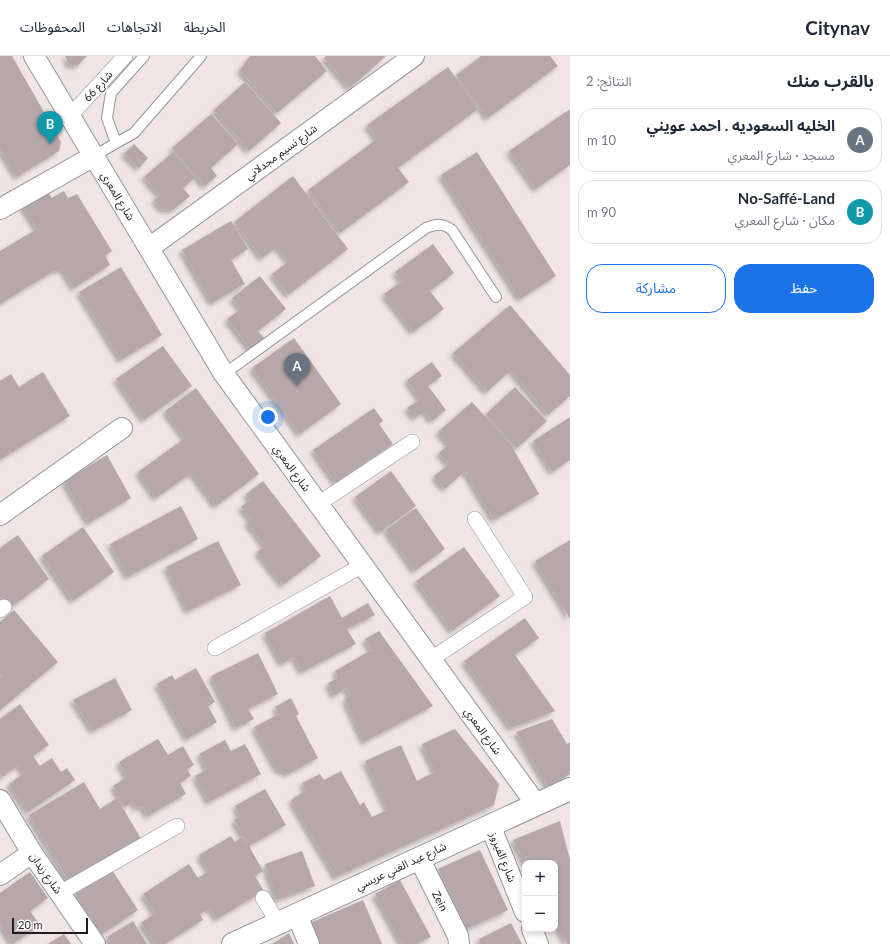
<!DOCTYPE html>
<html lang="ar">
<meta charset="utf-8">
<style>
:root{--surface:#fff;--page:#f6f6f7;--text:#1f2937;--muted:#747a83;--line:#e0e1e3;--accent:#1a73e8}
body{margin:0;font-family:Lato,"Noto Sans Arabic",sans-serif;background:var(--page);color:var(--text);direction:rtl}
.controls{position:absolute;right:12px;bottom:12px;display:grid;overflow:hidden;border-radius:8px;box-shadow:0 2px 6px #0003}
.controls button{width:36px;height:36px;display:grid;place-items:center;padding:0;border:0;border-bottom:1px solid var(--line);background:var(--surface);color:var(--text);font:20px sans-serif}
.scale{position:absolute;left:12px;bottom:10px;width:76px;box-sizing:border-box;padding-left:4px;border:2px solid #1e1e1e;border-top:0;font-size:11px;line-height:14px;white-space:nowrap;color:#1e1e1e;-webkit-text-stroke:3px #fff;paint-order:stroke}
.you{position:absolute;left:268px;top:361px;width:14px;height:14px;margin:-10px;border:3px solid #fff;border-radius:50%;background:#1a73e8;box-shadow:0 0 0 6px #1a73e833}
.badge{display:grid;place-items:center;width:26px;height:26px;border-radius:50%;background:var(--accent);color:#fff;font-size:13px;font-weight:700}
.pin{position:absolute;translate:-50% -33px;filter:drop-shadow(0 1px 2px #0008)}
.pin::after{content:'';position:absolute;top:21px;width:14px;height:12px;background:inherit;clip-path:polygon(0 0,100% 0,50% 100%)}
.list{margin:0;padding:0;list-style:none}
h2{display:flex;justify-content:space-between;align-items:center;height:52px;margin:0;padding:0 16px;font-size:17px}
h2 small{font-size:13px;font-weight:400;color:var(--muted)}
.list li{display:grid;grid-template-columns:26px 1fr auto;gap:12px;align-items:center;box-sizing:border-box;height:64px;margin:0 8px 8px;padding:0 8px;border:1px solid var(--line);border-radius:16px}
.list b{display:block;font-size:15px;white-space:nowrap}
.list p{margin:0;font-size:13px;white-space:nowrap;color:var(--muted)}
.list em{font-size:13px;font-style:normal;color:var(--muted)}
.actions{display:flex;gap:8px;padding:12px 16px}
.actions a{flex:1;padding:9px 0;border:1px solid var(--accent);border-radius:16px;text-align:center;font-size:14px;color:var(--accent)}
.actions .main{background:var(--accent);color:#fff}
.map{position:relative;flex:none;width:570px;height:888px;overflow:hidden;direction:ltr}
header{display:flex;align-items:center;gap:24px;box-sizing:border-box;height:56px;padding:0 20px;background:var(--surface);border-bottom:1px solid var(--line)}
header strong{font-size:19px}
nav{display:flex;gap:22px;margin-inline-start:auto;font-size:14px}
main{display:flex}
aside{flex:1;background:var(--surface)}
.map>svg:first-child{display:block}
.building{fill:#b5a7aa;filter:url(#shadow)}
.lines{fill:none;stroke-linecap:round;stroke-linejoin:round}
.service-casing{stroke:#959595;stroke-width:12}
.pedestrian-casing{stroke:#959595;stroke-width:16}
.minor-casing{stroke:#959595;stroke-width:22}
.tertiary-casing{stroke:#959595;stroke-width:24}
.service{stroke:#fff;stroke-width:10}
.pedestrian{stroke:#fff;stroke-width:15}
.minor{stroke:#fff;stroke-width:20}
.tertiary{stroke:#fff;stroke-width:22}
.labels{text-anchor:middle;stroke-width:3;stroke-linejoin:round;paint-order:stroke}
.street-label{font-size:11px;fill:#1e1e1e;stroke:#fff}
</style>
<header>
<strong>Citynav</strong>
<nav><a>الخريطة</a><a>الاتجاهات</a><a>المحفوظات</a></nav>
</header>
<main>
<aside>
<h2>بالقرب منك<small>النتائج: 2</small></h2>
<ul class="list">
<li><span class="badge" style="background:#6b7280">A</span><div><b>الخليه السعوديه . احمد عويني</b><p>مسجد · شارع المعري</p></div><em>10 m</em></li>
<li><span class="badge" style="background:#0f9aa8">B</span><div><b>No-Saffé-Land</b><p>مكان · شارع المعري</p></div><em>90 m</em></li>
</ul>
<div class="actions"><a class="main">حفظ</a><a>مشاركة</a></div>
</aside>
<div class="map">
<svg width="570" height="888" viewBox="0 0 570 888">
<defs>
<filter id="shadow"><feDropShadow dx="-3.5" dy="3.5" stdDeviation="2" flood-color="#0004"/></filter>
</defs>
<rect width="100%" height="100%" fill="#efe5e5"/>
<g class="building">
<polygon points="0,0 12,0 61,86 59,95 17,121 0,93"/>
<polygon points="65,0 87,0 77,10 69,8"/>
<polygon points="250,0 315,0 327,15 277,57 240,14"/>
<polygon points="326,0 386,0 350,32 324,2"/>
<polygon points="481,0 550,0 558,10 488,62 456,19"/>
<polygon points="448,11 478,53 398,112 409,126 340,177 308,134 377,83 367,69"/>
<polygon points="245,26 281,67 249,95 214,54"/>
<polygon points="570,53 570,109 536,133 509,95"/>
<polygon points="211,58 238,88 211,112 217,120 205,130 172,92"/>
<polygon points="134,88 148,102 139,112 124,98"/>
<polygon points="173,96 195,122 183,132 190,140 173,154 162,153 154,144 160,139 144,121"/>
<polygon points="477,96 556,220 520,243 441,119"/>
<polygon points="293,120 348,193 288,239 272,218 289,205 277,191 262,202 234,166"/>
<polygon points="46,134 52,142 64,135 68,142 77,138 112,195 105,200 110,209 74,232 62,213 52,216 0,248 0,195 37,173 22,149"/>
<polygon points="231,165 248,193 231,204 245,228 212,247 182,194"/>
<polygon points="433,188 454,217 430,235 444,253 413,276 384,238 402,225 395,216"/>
<polygon points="121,211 162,279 121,304 79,236"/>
<polygon points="260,220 286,253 258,275 265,283 251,294 227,263 241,253 232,242"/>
<polygon points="510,249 570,319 570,340 548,359 511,314 487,336 453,297"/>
<polygon points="294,282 341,348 300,378 252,312"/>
<polygon points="163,290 192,330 144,364 116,323"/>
<polygon points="432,306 442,320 428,330 446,354 432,365 425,355 415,362 407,352 420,343 407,324"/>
<polygon points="43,316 70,360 0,404 0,325 11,318 19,331"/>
<polygon points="515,331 547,365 517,392 486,358"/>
<polygon points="196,332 259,418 216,450 192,417 156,442 138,416 185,382 165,355"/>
<polygon points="472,346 511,389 539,438 494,464 465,415 445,433 434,420 449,408 439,397 449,388 438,376"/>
<polygon points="374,352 383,365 379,368 393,388 336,427 313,394"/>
<polygon points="570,361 570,404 552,416 533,385"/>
<polygon points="107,399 131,442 89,467 64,425"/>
<polygon points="391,415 416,450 380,476 355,441"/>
<polygon points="263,425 321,500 283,529 257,496 265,490 247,466 251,464 241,451 250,444 246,438"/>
<polygon points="181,450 198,483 128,521 110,488"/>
<polygon points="416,452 445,493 415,515 386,474"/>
<polygon points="83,471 114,516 73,545 42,500"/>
<polygon points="18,479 49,523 9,553 0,540 0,492"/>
<polygon points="570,484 570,563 535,505"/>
<polygon points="218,485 241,529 188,555 166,511"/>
<polygon points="464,491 500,540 452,575 416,525"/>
<polygon points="330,540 342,562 368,547 375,559 347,573 356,588 302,616 294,601 282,608 265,577"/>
<polygon points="14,554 58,606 0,654 0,622 3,620 0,616 0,566"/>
<polygon points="525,562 539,582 515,599 555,655 511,672 464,605"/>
<polygon points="379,575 433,650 364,686 345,643 350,640 346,632 334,640 328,627 338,622 335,615 371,594 365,583"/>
<polygon points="258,597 278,638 248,653 254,663 236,672 211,620"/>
<polygon points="196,612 215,646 208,650 217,666 187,683 157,628 172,619 175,624"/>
<polygon points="115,622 132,654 93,675 73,644"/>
<polygon points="291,642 299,658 296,660 318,702 288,718 277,713 254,671 279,658 275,651"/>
<polygon points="20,648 49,689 33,700 40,710 52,702 61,716 67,712 75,724 28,756 9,728 24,717 19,709 2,721 0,718 0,663"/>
<polygon points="552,663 567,688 570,686 570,718 548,731 516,676"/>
<polygon points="455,673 499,728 494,749 336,821 291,744 306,734 302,727 320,718 324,724 341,715 360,749 364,746 372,761 388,754 365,705 401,689 417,725 435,716 422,688"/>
<polygon points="158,683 168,699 183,690 194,709 187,713 191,720 180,727 186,738 148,760 142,750 136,752 133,745 125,751 113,730 127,721 119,706"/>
<polygon points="225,684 231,695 245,688 261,718 209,746 195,720 207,713 199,698"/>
<polygon points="84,726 100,753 117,742 143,786 71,829 29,759"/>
<polygon points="265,733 286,769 249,790 263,815 255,820 264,835 217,863 210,852 200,858 203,864 165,888 155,888 141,867 155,857 143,838 189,808 198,822 209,815 199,799 231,780 235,786 242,781 248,789 234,764 240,760 235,750"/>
<polygon points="560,765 570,804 570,888 567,888 555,866 555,807 525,807 513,784"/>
<polygon points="480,794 508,854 467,873 438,813"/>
<polygon points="302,795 315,830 277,844 265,808"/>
<polygon points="112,814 138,854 101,879 75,838"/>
<polygon points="30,816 48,842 30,855 40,869 13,888 0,868 0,837"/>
<polygon points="400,824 431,881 417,888 402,888 375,838"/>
<polygon points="363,844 382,888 320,888 310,867"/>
<polygon points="133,865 147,888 112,888 107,881"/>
<polygon points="511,867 522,888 481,888 479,883"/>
<polygon points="289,877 294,888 272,888"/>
<polygon points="64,878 71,888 48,888"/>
</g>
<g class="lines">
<g class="service-casing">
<g id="service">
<polyline points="144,0 111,37 107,62 116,87 134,77 201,0"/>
<polyline points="94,100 116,87"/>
<path d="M224 318 426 172C437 168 443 167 452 174L496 241"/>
</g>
</g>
<g class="pedestrian-casing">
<g id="pedestrian">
<polyline points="70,60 125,0"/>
<polyline points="318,448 412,386"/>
<polyline points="0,554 4,551"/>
<polyline points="215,592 363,509"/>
<polyline points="431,603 525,541 475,463"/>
<polyline points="60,837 177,770"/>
<polyline points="263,842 278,867"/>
</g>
</g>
<g class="minor-casing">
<g id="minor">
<polyline points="34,0 224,318 536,748"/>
<polyline points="0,153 94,100"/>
<polyline points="149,192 414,0"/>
<polyline points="0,459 122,372"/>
<polyline points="0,744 32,797 95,888"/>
<polyline points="490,769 525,856"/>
<polyline points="419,802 458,880 459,888"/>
<polyline points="0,819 32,797"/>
<polyline points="297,859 309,888"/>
<polyline points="532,873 538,888"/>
</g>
</g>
<g class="tertiary-casing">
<polyline id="tertiary" points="233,888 570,733"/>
</g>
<use href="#service" class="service"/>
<use href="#pedestrian" class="pedestrian"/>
<use href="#minor" class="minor"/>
<use href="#tertiary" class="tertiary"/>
</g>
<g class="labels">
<g class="street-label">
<text transform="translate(98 30) rotate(-48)" y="4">شارع 66</text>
<text transform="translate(281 96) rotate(-36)" y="4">شارع نسيم مجدلاني</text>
<text transform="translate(118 140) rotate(59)" y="4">شارع المعري</text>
<text transform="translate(292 412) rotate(54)" y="4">شارع المعري</text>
<text transform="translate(483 675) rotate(54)" y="4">شارع المعري</text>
<text transform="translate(503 801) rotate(68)" y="4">شارع الفيروز</text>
<text transform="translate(401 810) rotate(-25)" y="4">شارع عبد الغني عريسي</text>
<text transform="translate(46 817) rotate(55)" y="4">شارع زيدان</text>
<text transform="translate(440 845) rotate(63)" y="4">Zein</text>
</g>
</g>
</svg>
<div class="controls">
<button>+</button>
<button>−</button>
</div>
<div class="scale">20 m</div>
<div class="you"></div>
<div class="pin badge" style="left:297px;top:330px;background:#6b7280">A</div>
<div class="pin badge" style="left:50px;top:88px;background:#0f9aa8">B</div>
</div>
</main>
